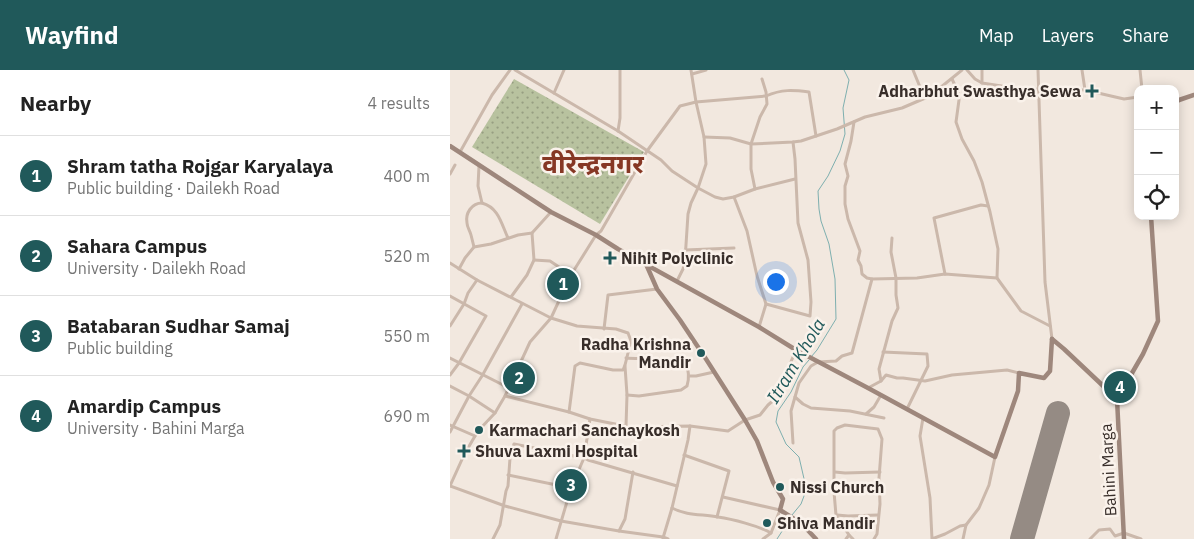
<!DOCTYPE html>
<meta charset="utf-8">
<style>
:root{--surface:#fff;--page:#f2f2f2;--text:#222;--muted:#767676;--line:#e0e0e0;--accent:#20595a}
body{margin:0;font-family:"IBM Plex Sans","Noto Sans Devanagari",sans-serif;background:var(--page);color:var(--text)}
.controls{position:absolute;right:15px;top:15px;display:grid;overflow:hidden;border-radius:10px;box-shadow:0 2px 12px #0003}
.controls button{width:45px;height:45px;display:grid;place-items:center;padding:0;border:0;border-bottom:1px solid var(--line);background:var(--surface);color:var(--text);font:25px sans-serif}
.you{position:absolute;left:325px;top:211px;width:18px;height:18px;margin:-12px;border:4px solid #fff;border-radius:50%;background:#1a73e8;box-shadow:0 0 0 8px #1a73e833}
.badge{display:grid;place-items:center;width:32px;height:32px;border-radius:50%;background:var(--accent);color:#fff;font-size:16px;font-weight:700}
.pin{position:absolute;translate:-50% -50%;border:2px solid #fff;box-shadow:0 1px 5px #0006}
.list{margin:0;padding:0;list-style:none}
h2{display:flex;justify-content:space-between;align-items:center;height:65px;margin:0;padding:0 20px;font-size:21px}
h2 small{font-size:16px;font-weight:400;color:var(--muted)}
.list li{display:grid;grid-template-columns:32px 1fr auto;gap:15px;align-items:center;box-sizing:border-box;height:80px;padding:0 20px;border-top:1px solid var(--line)}
.list b{display:block;font-size:19px;white-space:nowrap}
.list p{margin:0;font-size:16px;white-space:nowrap;color:var(--muted)}
.list em{font-size:16px;font-style:normal;color:var(--muted)}
.icon{flex:none;width:28px;height:28px;fill:none;stroke:currentColor;stroke-width:2;stroke-linecap:round;stroke-linejoin:round}
.map{position:relative;flex:none;width:744px;height:469px;overflow:hidden}
header{display:flex;align-items:center;gap:30px;box-sizing:border-box;height:70px;padding:0 25px;background:var(--accent);color:#fff}
header strong{font-size:24px}
nav{display:flex;gap:28px;margin-inline-start:auto;font-size:18px}
main{display:flex}
aside{flex:1;background:var(--surface)}
.map>svg:first-child{display:block}
.grass{fill:url(#grass-dots)}
.lines{fill:none;stroke-linecap:round;stroke-linejoin:round}
.stream{stroke:#7eafaf;stroke-width:1}
.runway{stroke:#958b84;stroke-width:24}
.street{stroke:#cbb8ab;stroke-width:3}
.secondary{stroke:#9e877c;stroke-width:4.5}
.poi-dot{fill:#20595a;stroke:#faf2eb;stroke-width:2}
.labels{text-anchor:middle;stroke-width:5;stroke-linejoin:round;paint-order:stroke}
.poi-label{font-size:16px;font-weight:bold;fill:#382e2a;stroke:#faf2eb;text-anchor:start}
.street-label{font-size:16px;fill:#382e2a;stroke:#faf2eb}
.water-label{font-size:18px;font-style:italic;fill:#20595a;stroke:#faf2eb}
.town-label{font-size:26px;font-weight:bold;fill:#863724;stroke:#faf2eb}
</style>
<header>
<strong>Wayfind</strong>
<nav><a>Map</a><a>Layers</a><a>Share</a></nav>
</header>
<main>
<aside>
<h2>Nearby<small>4 results</small></h2>
<ul class="list">
<li><span class="badge">1</span><div><b>Shram tatha Rojgar Karyalaya</b><p>Public building · Dailekh Road</p></div><em>400 m</em></li>
<li><span class="badge">2</span><div><b>Sahara Campus</b><p>University · Dailekh Road</p></div><em>520 m</em></li>
<li><span class="badge">3</span><div><b>Batabaran Sudhar Samaj</b><p>Public building</p></div><em>550 m</em></li>
<li><span class="badge">4</span><div><b>Amardip Campus</b><p>University · Bahini Marga</p></div><em>690 m</em></li>
</ul>
</aside>
<div class="map">
<svg width="744" height="469" viewBox="0 0 744 469">
<defs>
<pattern id="grass-dots" width="8" height="8" patternUnits="userSpaceOnUse" patternTransform="scale(1.25)"><rect width="8" height="8" fill="#b8c29f"/><path d="M2 2h.1M6 6h.1" fill="none" stroke="#979e82" stroke-width="1.8" stroke-linecap="round"/></pattern>
</defs>
<rect width="100%" height="100%" fill="#f2e8df"/>
<polygon class="grass" points="64,9 194,82 150,154 22,77"/>
<g class="lines">
<g class="stream">
<polyline points="361,287 367,280 386,249 385,209 379,174 371,151 369,139 368,121 378,106 390,81 395,64 393,38 399,10 394,0"/>
<polyline points="342,445 351,434 354,426 355,413 349,387 336,374 326,352 328,341 341,322 353,297 359,290"/>
<polyline points="327,469 340,449"/>
</g>
<polyline class="runway" points="572,469 608,343"/>
<g class="street">
<polyline points="65,0 168,61 211,90 222,101 248,118 265,127 273,129 284,127 305,119 345,109"/>
<polyline points="463,0 470,17 471,29"/>
<polyline points="517,0 525,9 532,13 572,19 635,20 674,29 688,27"/>
<polyline points="588,0 595,212 602,269"/>
<polyline points="632,0 635,20"/>
<polyline points="690,0 692,19"/>
<polyline points="242,4 256,0"/>
<polyline points="502,9 508,22 509,30 506,52 512,69 524,91 532,112 540,142 548,179 547,208 571,241 600,256"/>
<polyline points="532,13 532,0"/>
<polyline points="104,23 114,0"/>
<polyline points="404,52 401,71 395,94 398,106 395,116 395,134 398,149 410,181 408,190 411,196 412,204 417,208 422,209"/>
<polyline points="168,61 170,48 170,0"/>
<polyline points="254,67 280,68 301,74 343,72 351,71 387,59 415,47 452,38 480,26 512,0"/>
<polyline points="10,82 42,25 60,0"/>
<polyline points="0,104 5,95"/>
<polyline points="305,119 301,99 301,74 310,47 317,34 316,22 312,9"/>
<polyline points="284,127 297,161 307,206 316,234 309,257"/>
<path d="M32 133C49 138 51 153 58 168"/>
<path d="M24 177C23 173 22 169 21 165 20 161 17 157 17 153 15 143 22 133 32 133L28 116 29 96"/>
<polyline points="235,180 284,178"/>
<polyline points="84,190 100,191 121,205"/>
<polyline points="0,193 27,210 101,248 127,256 166,259 178,263 181,271 175,295 173,300 163,300 130,293 125,296 119,342"/>
<polyline points="9,199 15,188 24,177 41,174 68,165 82,163 101,142"/>
<polyline points="495,204 484,148 531,135 538,136"/>
<polyline points="227,211 233,199 235,190 238,144 241,133 248,118 256,94 254,67 246,32 241,0"/>
<polyline points="0,226 36,246 9,293 0,305"/>
<polyline points="61,227 77,205 84,190 82,163"/>
<polyline points="316,234 360,246 361,232 358,190 348,153 345,89 343,72"/>
<polyline points="0,256 14,234 18,223 27,210"/>
<polyline points="154,259 158,225 207,219"/>
<polyline points="433,282 477,284 478,296 457,339"/>
<polyline points="0,288 59,318"/>
<path d="M176 288C187 289 226 288 233 293 240 298 239 309 237 316L231 320 189 326 177 325"/>
<polyline points="175,296 177,325 176,356"/>
<polyline points="239,306 246,306 264,302"/>
<polyline points="431,311 436,305 447,308 453,308 475,311 502,305 557,300 569,303"/>
<polyline points="0,316 19,326 45,343"/>
<polyline points="418,318 431,311 429,299 442,251 448,238 446,225 446,208 441,182 442,168"/>
<polyline points="55,326 119,342 140,349 180,357 240,356 278,361 295,350 310,345 318,335 325,329 346,280"/>
<polyline points="345,327 353,334 361,338 400,341 434,348"/>
<polyline points="416,344 424,337 431,325"/>
<polyline points="473,348 470,366 480,428 482,469 495,464 510,456 516,455"/>
<polyline points="0,355 25,366"/>
<polyline points="0,362 19,326 32,306 72,234"/>
<polyline points="343,373 341,341 349,313 361,296 368,292 386,291 392,286 402,283 422,209 467,208 495,204 547,208"/>
<polyline points="234,385 279,401 267,447"/>
<polyline points="385,402 395,403 430,402"/>
<polyline points="58,405 121,418"/>
<path d="M0 416 14 385 25 366 29 360 45 343 55 326 80 272 101 248 121 205 146 165 151 161 197 81 230 36 246 32 316 26C332 19 343 20 359 22L366 66"/>
<polyline points="0,416 55,436 111,451 169,461 213,467 218,469"/>
<polyline points="273,427 330,440 321,463 313,469"/>
<path d="M222 438C237 446 253 444 268 447 282 449 309 456 321 463"/>
<polyline points="387,445 398,446 428,445"/>
<polyline points="169,461 175,449 183,402"/>
<polyline points="399,465 403,469"/>
<polyline points="213,468 222,438 238,370 240,356"/>
<polyline points="43,469 50,455 56,421 58,416 60,388 64,374 134,388 138,390 227,416"/>
<polyline points="106,469 121,418 134,388 140,349"/>
<polyline points="396,469 399,465 386,445 384,422 384,361 387,358 395,355 428,359 432,369 429,408 430,434 427,464 424,469"/>
<polyline points="513,469 516,455 529,438 539,415 545,387"/>
<polyline points="640,469 649,460 660,459 665,466 674,463 691,469"/>
</g>
<g class="secondary">
<polyline points="725,33 729,30 744,25"/>
<polyline points="0,76 101,142 146,165 168,179 309,257 346,280 418,318 545,387 568,321 569,303 594,308 600,301 602,269"/>
<polyline points="196,194 207,219 230,250 256,289 295,350 307,371 323,412 333,429 330,440 352,454 366,469"/>
<polyline points="602,269 614,279 667,329"/>
<polyline points="667,329 693,284 708,251 701,146"/>
<polyline points="667,329 674,469"/>
</g>
</g>
<g class="poi-dot">
<path d="M639.5 13.5h5v5h5v5h-5v5h-5v-5h-5v-5h5z"/>
<path d="M157.5 180.5h5v5h5v5h-5v5h-5v-5h-5v-5h5z"/>
<circle cx="251" cy="283" r="5"/>
<circle cx="29" cy="360" r="5"/>
<path d="M11.5 373.5h5v5h5v5h-5v5h-5v-5h-5v-5h5z"/>
<circle cx="330" cy="417" r="5"/>
<circle cx="317" cy="453" r="5"/>
</g>
<g class="labels">
<g class="poi-label">
<text x="631" y="27" text-anchor="end">Adharbhut Swasthya Sewa</text>
<text x="171" y="194">Nihit Polyclinic</text>
<text x="241" y="280" text-anchor="end">Radha Krishna<tspan x="241" dy="18">Mandir</tspan></text>
<text x="39" y="366">Karmachari Sanchaykosh</text>
<text x="25" y="387">Shuva Laxmi Hospital</text>
<text x="340" y="423">Nissi Church</text>
<text x="327" y="459">Shiva Mandir</text>
</g>
<g class="street-label">
<text transform="translate(658 400) rotate(-93)" y="6">Bahini Marga</text>
</g>
<g class="water-label">
<text transform="translate(346 291) rotate(-59)" y="6">Itram Khola</text>
</g>
<g class="town-label">
<text x="143" y="103">वीरेन्द्रनगर</text>
</g>
</g>
</svg>
<div class="controls">
<button>+</button>
<button>−</button>
<button><svg class="icon" aria-label="locate" viewBox="0 0 24 24"><circle cx="12" cy="12" r="6"/><path d="M12 2v4M12 18v4M2 12h4M18 12h4"/></svg></button>
</div>
<div class="you"></div>
<div class="pin badge" style="left:113px;top:214px">1</div>
<div class="pin badge" style="left:69px;top:308px">2</div>
<div class="pin badge" style="left:121px;top:415px">3</div>
<div class="pin badge" style="left:670px;top:317px">4</div>
</div>
</main>
